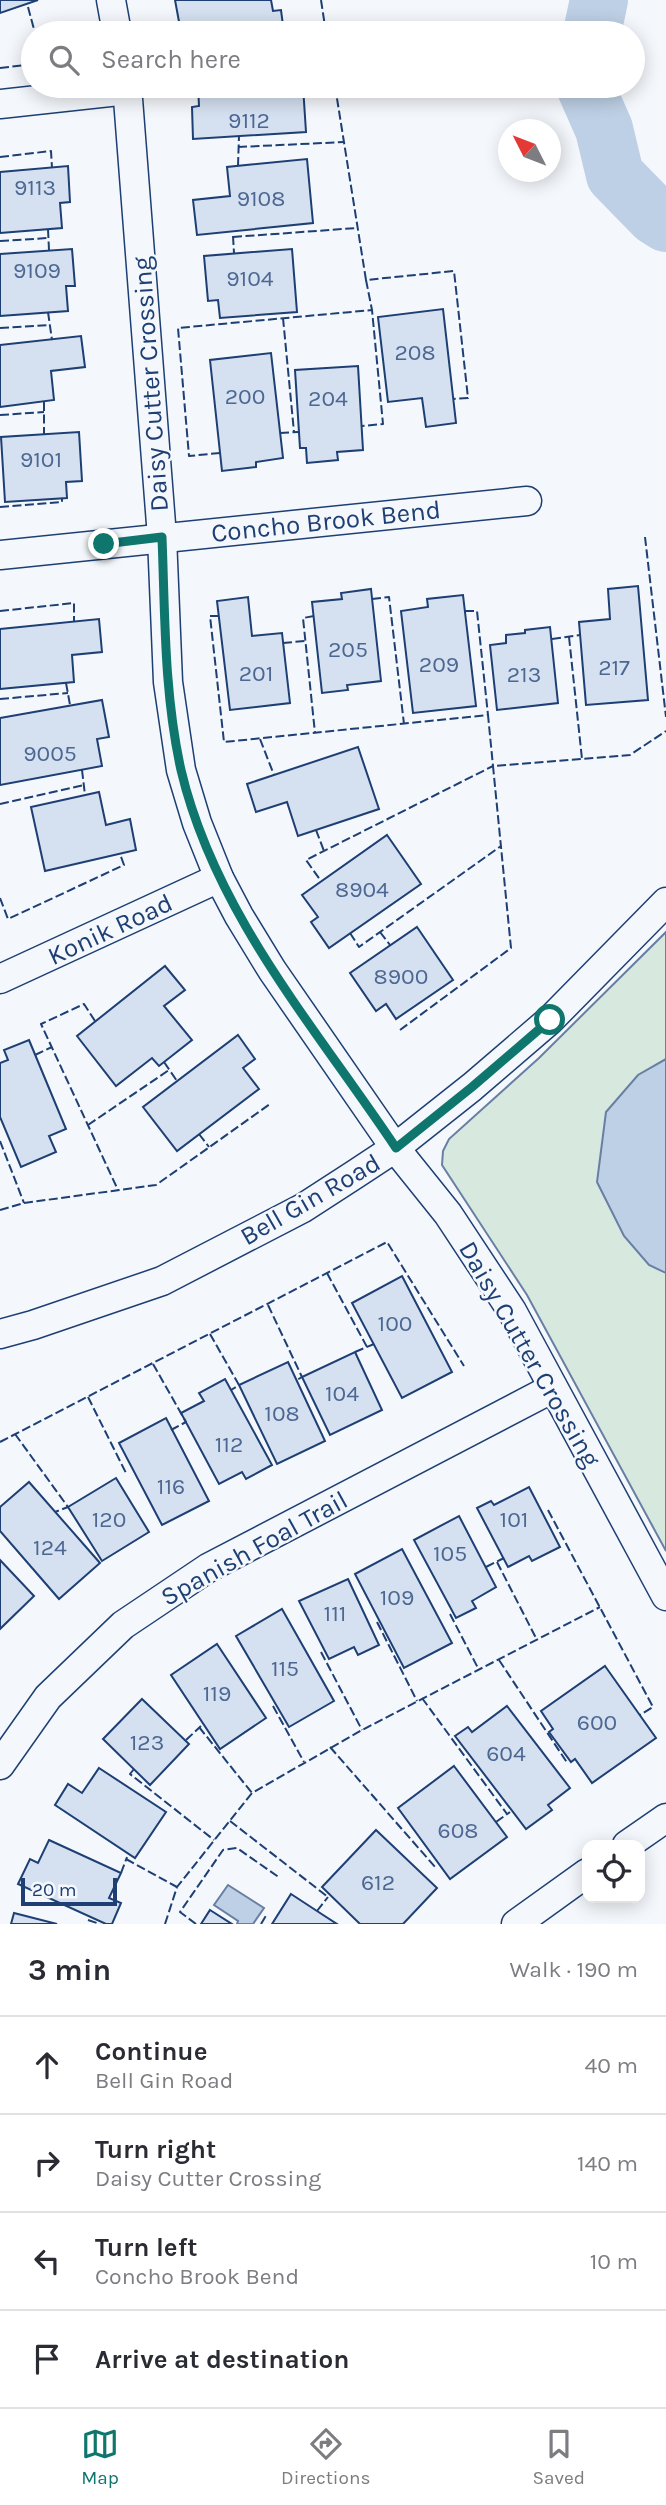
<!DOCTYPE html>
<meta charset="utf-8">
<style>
:root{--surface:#fff;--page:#f7f7f7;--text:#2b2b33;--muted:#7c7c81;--line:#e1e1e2;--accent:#0f766e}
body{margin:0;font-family:Karla,sans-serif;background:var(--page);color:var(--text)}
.controls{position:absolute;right:21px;bottom:21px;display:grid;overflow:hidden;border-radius:14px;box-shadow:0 4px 18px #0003}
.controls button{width:63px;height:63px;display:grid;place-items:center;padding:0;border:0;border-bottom:2px solid var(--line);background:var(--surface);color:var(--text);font:35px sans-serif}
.compass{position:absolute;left:498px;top:119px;width:63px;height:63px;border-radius:50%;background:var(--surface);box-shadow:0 4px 18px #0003;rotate:312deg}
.scale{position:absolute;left:21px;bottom:18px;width:96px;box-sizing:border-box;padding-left:7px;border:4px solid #1d3f73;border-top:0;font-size:19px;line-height:24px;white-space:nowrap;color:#1d3f73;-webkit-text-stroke:5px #f4f7fb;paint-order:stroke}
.stop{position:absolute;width:21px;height:21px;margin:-16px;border:5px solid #0f766e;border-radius:50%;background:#fff}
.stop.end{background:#0f766e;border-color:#fff;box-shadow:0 2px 7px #0008}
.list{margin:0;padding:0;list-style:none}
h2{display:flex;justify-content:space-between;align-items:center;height:91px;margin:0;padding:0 28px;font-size:30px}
h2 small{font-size:23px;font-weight:400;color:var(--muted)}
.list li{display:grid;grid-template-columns:46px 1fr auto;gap:21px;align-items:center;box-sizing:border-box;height:98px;padding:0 28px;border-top:2px solid var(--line)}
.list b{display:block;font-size:26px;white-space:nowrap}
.list p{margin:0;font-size:23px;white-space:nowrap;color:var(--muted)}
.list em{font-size:23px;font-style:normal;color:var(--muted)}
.icon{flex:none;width:38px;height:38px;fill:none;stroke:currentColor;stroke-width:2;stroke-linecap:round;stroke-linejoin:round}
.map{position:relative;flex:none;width:666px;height:1924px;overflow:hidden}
.search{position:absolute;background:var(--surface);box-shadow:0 4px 18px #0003;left:21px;right:21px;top:21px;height:77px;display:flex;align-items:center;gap:18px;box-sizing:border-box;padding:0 24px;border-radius:38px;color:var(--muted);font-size:26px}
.sheet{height:483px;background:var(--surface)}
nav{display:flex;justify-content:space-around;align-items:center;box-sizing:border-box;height:98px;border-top:2px solid var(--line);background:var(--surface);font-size:19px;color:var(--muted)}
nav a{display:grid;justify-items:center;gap:4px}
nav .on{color:var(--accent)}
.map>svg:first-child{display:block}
.green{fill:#d7e8df;stroke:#687fa3;stroke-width:2}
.water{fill:#bed0e5;stroke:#687fa3;stroke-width:2}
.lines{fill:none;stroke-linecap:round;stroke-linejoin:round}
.river{stroke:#bed0e5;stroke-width:58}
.building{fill:#d5e0f0;stroke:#1d3f73;stroke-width:2}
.street-casing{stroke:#1d3f73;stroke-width:31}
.street{stroke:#f4f7fb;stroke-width:28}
.fence{stroke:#1d3f73;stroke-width:2;stroke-dasharray:9 3.5;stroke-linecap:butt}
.route{stroke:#0f766e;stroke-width:9}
.labels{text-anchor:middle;stroke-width:5;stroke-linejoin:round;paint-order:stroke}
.number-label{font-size:23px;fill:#4b6792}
.street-label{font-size:26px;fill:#1d3f73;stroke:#f4f7fb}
</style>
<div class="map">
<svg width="666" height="1924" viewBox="0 0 666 1924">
<rect width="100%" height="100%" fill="#f4f7fb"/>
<polygon class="green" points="666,932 666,1551 527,1295 442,1165 443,1151 449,1139 539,1058"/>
<g class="water">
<polygon points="666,1059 666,1273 649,1265 624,1236 597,1182 606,1112 638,1075"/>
<polygon points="228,1885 264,1908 253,1924 237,1924 238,1921 214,1905"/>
</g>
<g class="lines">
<g class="river">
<polyline points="592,33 599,0"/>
<polyline points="585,86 604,129 615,175 655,216 666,223"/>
</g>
</g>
<g class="building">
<polygon points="0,0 38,0 0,13"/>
<polygon points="175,0 271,0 273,11 281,10 284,33 188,33 187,26 180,27"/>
<polygon points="198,86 303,86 306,132 193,139 192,107 199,106"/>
<polygon points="307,159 313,223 197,235 193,200 230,196 227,167"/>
<polygon points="68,166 70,202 60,203 62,228 0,233 0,172"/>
<polygon points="72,249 75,286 66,286 68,311 0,316 0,254"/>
<polygon points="292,249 297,312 220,318 218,300 208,301 204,256"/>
<polygon points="443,309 456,423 426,427 422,398 388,402 378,317"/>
<polygon points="81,336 85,367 51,371 54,400 0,407 0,345"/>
<polygon points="271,353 283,458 256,462 256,467 222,471 210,360"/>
<polygon points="358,366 363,450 337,452 338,460 307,463 306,448 300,448 295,370"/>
<polygon points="79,432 82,481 66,482 67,498 5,502 1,437"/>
<polygon points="638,586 648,700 586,705 579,622 610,619 608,589"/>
<polygon points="371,589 381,681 347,685 348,690 322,693 312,602 342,599 341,593"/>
<polygon points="463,595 476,706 413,713 401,611 428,607 427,599"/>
<polygon points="248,597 252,636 282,633 290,703 230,710 217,601"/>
<polygon points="99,619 102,652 72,655 74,682 0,689 0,629"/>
<polygon points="550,627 558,703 497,710 490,645 506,643 506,635 525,633 525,630"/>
<polygon points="102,700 109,737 97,739 102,766 0,785 0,718"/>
<polygon points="358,747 379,809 298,836 287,802 256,812 247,784"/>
<polygon points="99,792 106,825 130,819 136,850 45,871 31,807"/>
<polygon points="387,835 421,884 329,948 311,922 318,917 302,895"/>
<polygon points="417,927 453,980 396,1019 386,1004 376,1011 350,973"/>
<polygon points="165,966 185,990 164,1006 192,1040 159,1066 152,1058 116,1086 77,1036"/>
<polygon points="238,1035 255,1059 243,1068 259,1089 177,1151 143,1107"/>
<polygon points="29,1040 66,1129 49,1136 56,1152 21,1167 0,1117 0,1063 8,1060 4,1050"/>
<polygon points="402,1276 452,1372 402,1398 352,1303"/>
<polygon points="355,1352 382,1410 330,1435 302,1377"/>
<polygon points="288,1362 325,1441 277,1464 239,1385"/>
<polygon points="225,1379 272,1465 246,1479 242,1472 219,1484 181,1413 204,1401 199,1393"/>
<polygon points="166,1418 209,1501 162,1525 119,1443"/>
<polygon points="116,1478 149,1532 102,1561 68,1507"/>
<polygon points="29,1482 100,1563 59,1599 0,1531 0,1507"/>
<polygon points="529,1487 560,1547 532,1561 529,1556 508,1567 477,1508 491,1501 494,1505"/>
<polygon points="459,1516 496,1587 472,1601 476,1608 456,1618 414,1540"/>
<polygon points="402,1549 452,1643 404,1668 355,1574"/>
<polygon points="0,1560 34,1596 0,1629"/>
<polygon points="348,1579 379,1645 358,1655 354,1647 329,1659 299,1601"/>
<polygon points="282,1609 334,1701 289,1727 236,1636"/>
<polygon points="217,1644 266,1718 220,1749 171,1675"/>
<polygon points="605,1666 656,1738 592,1783 575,1759 571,1762 549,1732 553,1729 541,1711"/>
<polygon points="142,1699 189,1744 150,1785 103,1739"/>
<polygon points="507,1706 570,1788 548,1805 552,1810 526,1829 455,1736 468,1727 472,1732"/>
<polygon points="454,1766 507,1837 450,1879 398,1808"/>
<polygon points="99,1768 166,1812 135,1858 55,1805 68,1784 82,1793"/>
<polygon points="376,1830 437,1888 403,1924 360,1924 322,1887"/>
<polygon points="49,1840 121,1873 109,1898 121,1903 112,1924 106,1924 18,1884 30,1859 38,1863"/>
<polygon points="291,1894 317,1911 337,1924 272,1924"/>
<polygon points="210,1910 232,1924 201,1924"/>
<polygon points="14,1913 57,1924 11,1924"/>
</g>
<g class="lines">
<g class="street-casing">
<g id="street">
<polyline points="111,0 117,33"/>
<polyline points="127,86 162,537 168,682 181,770 197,823 219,878 239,916 272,970 395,1148 448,1214 512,1311 666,1596"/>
<polyline points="0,104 128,90"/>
<polyline points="0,555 527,501"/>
<polyline points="0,979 219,878"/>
<polyline points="0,1334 33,1325 162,1281 303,1208 354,1175 395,1148 472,1087 550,1020 666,902"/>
<polyline points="0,1765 48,1697 123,1625 208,1568 553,1388"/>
<polyline points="627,1845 666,1818"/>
<polyline points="516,1924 587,1873"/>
</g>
</g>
<use href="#street" class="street"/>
<g class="fence">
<polyline points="321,0 326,33"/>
<polyline points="28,7 35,33"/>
<polyline points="0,68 33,64"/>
<polyline points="335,86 366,280 454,271 468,398 453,399"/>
<polyline points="238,147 344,142"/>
<polyline points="0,157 51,151 52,168"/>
<polyline points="238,166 239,136"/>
<polyline points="48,229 49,250"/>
<polyline points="233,236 234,253"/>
<polyline points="233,237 357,228"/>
<polyline points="0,241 48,238"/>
<polyline points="366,280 372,310"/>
<polyline points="48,312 52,340"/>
<polyline points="283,318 294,432"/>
<polyline points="0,328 50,325"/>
<polyline points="44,402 44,434"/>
<polyline points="0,415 44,412"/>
<polyline points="280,433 298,432"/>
<polyline points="220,453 189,456 178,328 372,310 383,424 362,426"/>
<polyline points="0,507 62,502 62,498"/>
<polyline points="645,537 666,717"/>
<polyline points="372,599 389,597 404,724"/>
<polyline points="0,611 74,603 74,622"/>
<polyline points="465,611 477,611 488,715"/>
<polyline points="219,616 210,616 224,742 488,715 493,766 306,860 321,881"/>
<polyline points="314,616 303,618 315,733"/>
<polyline points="569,637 582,759"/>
<polyline points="552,639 580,635"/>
<polyline points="283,643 305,641"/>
<polyline points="66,683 70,705"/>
<polyline points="0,699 68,693"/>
<polyline points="260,739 274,775"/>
<polyline points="82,770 85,795"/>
<polyline points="0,804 84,785"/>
<polyline points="316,830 324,851"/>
<polyline points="0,898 8,919 124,865 120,854"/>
<polyline points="380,932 390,945"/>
<polyline points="350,933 359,947 501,846"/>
<polyline points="95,1021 84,1004 41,1024 118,1190"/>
<polyline points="400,1030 511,948 493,766 630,755 666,731"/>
<polyline points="35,1055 52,1047"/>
<polyline points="164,1062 177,1081"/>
<polyline points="88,1125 169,1070"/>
<polyline points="199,1134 209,1147"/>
<polyline points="0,1141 24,1203"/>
<polyline points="0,1210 24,1203 156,1185 270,1104"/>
<polyline points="327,1273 367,1347"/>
<polyline points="268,1305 302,1377 297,1380"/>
<polyline points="210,1334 239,1385 231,1390"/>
<polyline points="355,1352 374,1344"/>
<polyline points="153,1364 186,1422 171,1430"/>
<polyline points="88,1397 126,1473"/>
<polyline points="15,1434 68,1507 55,1512"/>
<polyline points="0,1442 387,1242 464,1366"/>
<polyline points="548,1510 653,1707 640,1715"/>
<polyline points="497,1562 537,1640"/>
<polyline points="486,1567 504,1558"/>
<polyline points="450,1614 479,1670"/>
<polyline points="377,1622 417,1701"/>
<polyline points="321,1652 362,1730"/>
<polyline points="499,1660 568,1764"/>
<polyline points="422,1698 507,1814"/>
<polyline points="273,1706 304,1762"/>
<polyline points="199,1727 252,1793"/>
<polyline points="186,1740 201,1726"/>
<polyline points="330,1747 436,1868"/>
<polyline points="134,1769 130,1774 214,1840"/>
<polyline points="230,1821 328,1897"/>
<polyline points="496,1822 510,1812"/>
<polyline points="126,1859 177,1887"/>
<polyline points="121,1873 127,1857"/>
<polyline points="317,1911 328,1897"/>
<polyline points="88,1920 100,1924"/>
<polyline points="165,1924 177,1887 252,1793 362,1730 600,1607"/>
<polyline points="196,1924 180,1912 223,1850 237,1848 280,1878"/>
<polyline points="261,1924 267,1914"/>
</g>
</g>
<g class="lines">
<path class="route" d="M104 544 162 537C165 614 164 694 181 770 215 914 316 1028 396 1148L472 1087 550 1020"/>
</g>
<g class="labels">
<g class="number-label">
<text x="249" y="128">9112</text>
<text x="35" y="195">9113</text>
<text x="261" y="206">9108</text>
<text x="37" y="278">9109</text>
<text x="250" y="286">9104</text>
<text x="415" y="360">208</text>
<text x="245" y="404">200</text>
<text x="328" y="406">204</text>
<text x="41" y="467">9101</text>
<text x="348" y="657">205</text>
<text x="439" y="672">209</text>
<text x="614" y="675">217</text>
<text x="256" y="681">201</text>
<text x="524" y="682">213</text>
<text x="50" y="761">9005</text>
<text x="362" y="897">8904</text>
<text x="401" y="984">8900</text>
<text x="395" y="1331">100</text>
<text x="342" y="1401">104</text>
<text x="282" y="1421">108</text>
<text x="229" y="1452">112</text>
<text x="171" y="1494">116</text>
<text x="109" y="1527">120</text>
<text x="514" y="1527">101</text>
<text x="50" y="1555">124</text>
<text x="450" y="1561">105</text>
<text x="397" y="1605">109</text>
<text x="335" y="1621">111</text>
<text x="285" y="1676">115</text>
<text x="217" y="1701">119</text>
<text x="597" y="1730">600</text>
<text x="147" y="1750">123</text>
<text x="506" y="1761">604</text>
<text x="458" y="1838">608</text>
<text x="378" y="1890">612</text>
</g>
<g class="street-label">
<text transform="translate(150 384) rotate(-94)" y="9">Daisy Cutter Crossing</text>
<text transform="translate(326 521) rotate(-6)" y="9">Concho Brook Bend</text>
<text transform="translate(110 929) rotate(-25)" y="9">Konik Road</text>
<text transform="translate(310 1199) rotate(-30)" y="9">Bell Gin Road</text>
<text transform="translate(530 1354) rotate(60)" y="9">Daisy Cutter Crossing</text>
<text transform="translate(254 1548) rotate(-29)" y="9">Spanish Foal Trail</text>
</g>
</g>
</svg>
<div class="controls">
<button><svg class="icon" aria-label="locate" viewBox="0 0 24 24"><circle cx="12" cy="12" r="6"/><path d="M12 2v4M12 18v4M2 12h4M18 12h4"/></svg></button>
</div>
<svg class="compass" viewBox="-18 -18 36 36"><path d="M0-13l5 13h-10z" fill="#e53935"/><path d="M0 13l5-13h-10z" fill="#7c7c81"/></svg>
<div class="scale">20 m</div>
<div class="stop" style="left:550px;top:1020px"></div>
<div class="stop end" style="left:104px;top:544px"></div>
<div class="search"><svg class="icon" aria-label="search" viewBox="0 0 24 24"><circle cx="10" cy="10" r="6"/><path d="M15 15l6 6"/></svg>Search here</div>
</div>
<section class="sheet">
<h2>3 min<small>Walk · 190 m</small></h2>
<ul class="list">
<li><svg class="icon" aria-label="ahead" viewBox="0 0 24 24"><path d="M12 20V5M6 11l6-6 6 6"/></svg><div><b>Continue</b><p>Bell Gin Road</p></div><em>40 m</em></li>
<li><svg class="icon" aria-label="right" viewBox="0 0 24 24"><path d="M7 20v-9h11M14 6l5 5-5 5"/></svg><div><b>Turn right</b><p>Daisy Cutter Crossing</p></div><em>140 m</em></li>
<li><svg class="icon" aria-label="left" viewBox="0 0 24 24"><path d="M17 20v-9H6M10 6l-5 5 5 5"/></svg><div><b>Turn left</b><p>Concho Brook Bend</p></div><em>10 m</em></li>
<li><svg class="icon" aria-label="arrive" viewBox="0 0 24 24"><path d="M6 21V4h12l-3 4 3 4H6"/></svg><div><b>Arrive at destination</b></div></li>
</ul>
</section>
<nav>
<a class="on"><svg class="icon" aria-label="map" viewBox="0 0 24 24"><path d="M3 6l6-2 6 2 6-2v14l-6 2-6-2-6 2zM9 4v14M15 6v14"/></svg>Map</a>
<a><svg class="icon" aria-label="directions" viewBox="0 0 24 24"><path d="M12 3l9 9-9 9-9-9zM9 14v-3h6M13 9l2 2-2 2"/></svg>Directions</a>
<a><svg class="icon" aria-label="saved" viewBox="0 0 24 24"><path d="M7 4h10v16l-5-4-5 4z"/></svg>Saved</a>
</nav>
